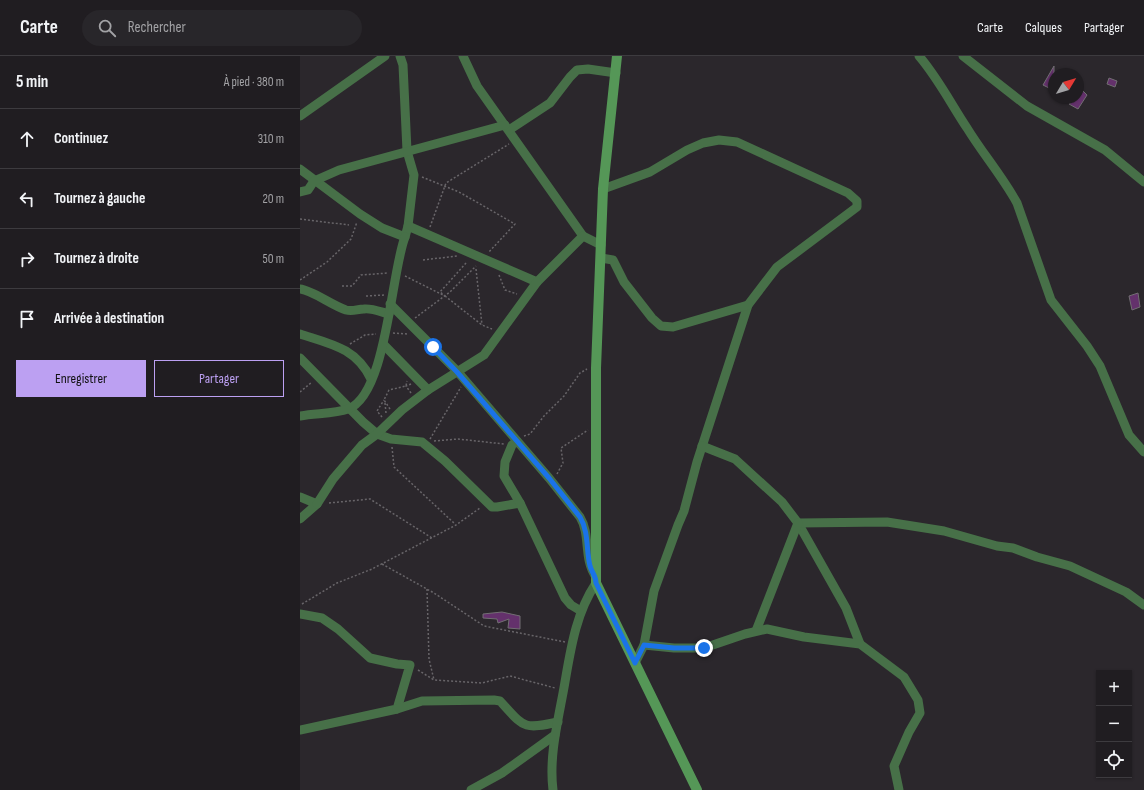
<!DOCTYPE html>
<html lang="fr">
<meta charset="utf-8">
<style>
:root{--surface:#201d21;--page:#28262a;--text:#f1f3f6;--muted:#a2a2a5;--line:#3d3b3f;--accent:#bca0f2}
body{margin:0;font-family:"Sofia Sans Condensed",sans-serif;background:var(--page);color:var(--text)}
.controls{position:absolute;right:12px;bottom:12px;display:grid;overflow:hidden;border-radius:0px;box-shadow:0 1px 3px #0004}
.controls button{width:36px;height:36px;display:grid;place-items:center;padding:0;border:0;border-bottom:1px solid var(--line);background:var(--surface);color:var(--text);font:20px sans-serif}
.compass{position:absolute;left:748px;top:12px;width:36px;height:36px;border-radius:50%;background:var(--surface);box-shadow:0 1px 3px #0004;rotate:52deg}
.stop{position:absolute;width:12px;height:12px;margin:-9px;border:3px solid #1a73e8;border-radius:50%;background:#fff}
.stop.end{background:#1a73e8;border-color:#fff;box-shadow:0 1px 4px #0008}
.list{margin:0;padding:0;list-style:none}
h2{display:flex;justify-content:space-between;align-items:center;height:52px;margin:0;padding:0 16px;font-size:17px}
h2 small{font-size:13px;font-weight:400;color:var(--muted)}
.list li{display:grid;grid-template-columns:26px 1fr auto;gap:12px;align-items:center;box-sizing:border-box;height:60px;padding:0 16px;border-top:1px solid var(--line)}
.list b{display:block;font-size:15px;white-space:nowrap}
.list em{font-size:13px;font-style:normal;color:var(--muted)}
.actions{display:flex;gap:8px;padding:12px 16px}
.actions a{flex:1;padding:9px 0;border:1px solid var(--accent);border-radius:0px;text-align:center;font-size:14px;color:var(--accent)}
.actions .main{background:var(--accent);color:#111}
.icon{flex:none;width:22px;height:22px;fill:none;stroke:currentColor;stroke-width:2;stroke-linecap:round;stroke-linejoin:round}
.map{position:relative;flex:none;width:844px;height:734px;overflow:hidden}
header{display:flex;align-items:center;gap:24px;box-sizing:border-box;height:56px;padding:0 20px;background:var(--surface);border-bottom:1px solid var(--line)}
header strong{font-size:19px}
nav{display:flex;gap:22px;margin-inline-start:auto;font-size:14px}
.search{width:280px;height:36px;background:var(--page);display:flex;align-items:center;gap:10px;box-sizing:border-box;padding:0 14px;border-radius:22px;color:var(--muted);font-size:15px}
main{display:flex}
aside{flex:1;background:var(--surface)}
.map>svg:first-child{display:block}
.building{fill:#64316c;stroke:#726e73}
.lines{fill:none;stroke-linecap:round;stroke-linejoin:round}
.path{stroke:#686569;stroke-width:1.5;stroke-dasharray:2 2;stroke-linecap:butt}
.street{stroke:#477048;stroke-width:9}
.secondary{stroke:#559757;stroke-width:10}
.route{stroke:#1a73e8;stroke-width:5}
</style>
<header>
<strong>Carte</strong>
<div class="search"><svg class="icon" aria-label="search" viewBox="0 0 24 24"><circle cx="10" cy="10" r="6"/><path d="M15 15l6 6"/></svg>Rechercher</div>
<nav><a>Carte</a><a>Calques</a><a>Partager</a></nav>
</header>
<main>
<aside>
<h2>5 min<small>À pied · 380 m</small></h2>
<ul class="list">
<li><svg class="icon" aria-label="ahead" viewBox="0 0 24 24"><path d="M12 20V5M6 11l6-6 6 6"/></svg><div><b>Continuez</b></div><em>310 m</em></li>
<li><svg class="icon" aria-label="left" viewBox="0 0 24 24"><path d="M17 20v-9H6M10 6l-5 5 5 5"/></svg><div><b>Tournez à gauche</b></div><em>20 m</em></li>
<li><svg class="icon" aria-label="right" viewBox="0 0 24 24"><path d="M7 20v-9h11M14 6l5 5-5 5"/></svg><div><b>Tournez à droite</b></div><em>50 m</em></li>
<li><svg class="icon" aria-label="arrive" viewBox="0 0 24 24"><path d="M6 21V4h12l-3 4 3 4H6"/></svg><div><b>Arrivée à destination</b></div></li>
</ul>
<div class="actions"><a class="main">Enregistrer</a><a>Partager</a></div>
</aside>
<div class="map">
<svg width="844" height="734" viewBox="0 0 844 734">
<rect width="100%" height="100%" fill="#2b272c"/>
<g class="building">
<polygon points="754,10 754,30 752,30 751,33 743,29"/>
<polygon points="809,22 817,25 815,31 807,28"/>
<polygon points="783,35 787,39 778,53 769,48 778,42"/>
<polygon points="838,237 840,251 832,254 829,240"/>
<polygon points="202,556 220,560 220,573 208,572 209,563 198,567 197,563 183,562 183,558"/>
</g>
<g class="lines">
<g class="path">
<polyline points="122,121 159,136 215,168 188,197"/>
<polyline points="0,163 49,169"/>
<polyline points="130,171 146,127 209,88"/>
<polyline points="123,204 157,200"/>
<polyline points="176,213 182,269"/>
<polyline points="199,219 205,234 217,238"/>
<polyline points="105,220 145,240 140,236 167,206"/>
<polyline points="0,224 27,206 51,183 57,166"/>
<polyline points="42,230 52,230 61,219 88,217"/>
<polyline points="66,240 85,239"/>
<polyline points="145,240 182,269 192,273"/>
<polyline points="115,262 150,236 176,210"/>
<polyline points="93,277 107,278"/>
<polyline points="50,288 65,279 76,278"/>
<polyline points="0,336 12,326"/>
<polyline points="111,337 106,330 111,328"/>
<polyline points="85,347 86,357"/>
<polyline points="90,353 84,344 89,334 106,330 107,325"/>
<polyline points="82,361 77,355 84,344"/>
<polyline points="224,380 230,378 244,360 264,340 280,317 287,313"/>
<polyline points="130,383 161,331"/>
<polyline points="134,385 158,383 204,388"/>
<polyline points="92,391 94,411 155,468"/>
<polyline points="257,418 263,407 261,392 288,374"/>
<polyline points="29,447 70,443 132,482"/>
<polyline points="82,508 134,537 184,570 265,586"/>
<polyline points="127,533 129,603 134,624"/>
<polyline points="2,548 37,527 72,513 156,469 180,452"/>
<polyline points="118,614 134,624 182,627 210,620 255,632"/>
</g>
<g class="street">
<polyline points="100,0 103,9 107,95 114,119 108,170"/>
<polyline points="163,0 177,30 283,180"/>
<path d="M619 0C638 22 651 48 667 72 683 98 702 120 717 147L751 244 787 290 800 310 829 379 844 396"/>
<polyline points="663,0 727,50 805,94 844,126"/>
<polyline points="0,60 85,0"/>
<polyline points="209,74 250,47 270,21 277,14 288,13 316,17"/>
<polyline points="0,113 60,158 82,172 105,181 108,170 237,226 283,180 301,189"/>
<polyline points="303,133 350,116 387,94 403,87 419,84 437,86 548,137 557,145 557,151 477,211 448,249 397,406 384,455 378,469 354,535 344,589 335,607"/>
<polyline points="0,136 8,134 14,125 39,114 205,69"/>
<polyline points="301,202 313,204 324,226 352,262 361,270 373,271 448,249"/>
<path d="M0 233C12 234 31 249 46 254 53 256 57 253 64 253 72 252 81 256 89 258"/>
<path d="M90 248 157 315 249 422 280 461C291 479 283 503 296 521"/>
<path d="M0 278C31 288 56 292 71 323"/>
<polyline points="84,289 128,334"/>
<polyline points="0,302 63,366 77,378 91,383 122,386 145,405 192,451 197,451 220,447"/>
<path d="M0 360C15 357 34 358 48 353 87 339 91 216 105 181"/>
<polyline points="217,385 212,389 205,406 204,420 220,447 265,542 271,549 281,555"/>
<polyline points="402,390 435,403 482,446 498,467 546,552 560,588"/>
<polyline points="0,441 17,448 0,463"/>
<polyline points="17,448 33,423 62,389 77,378 102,354 128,334 184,299 237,226"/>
<polyline points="498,467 587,466 644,475 697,490 713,492 737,501 770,510 826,536 844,549"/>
<polyline points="0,558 22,562 38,573 70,602 97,608 110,609 97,653 0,674"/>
<polyline points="456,575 498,467"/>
<polyline points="344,589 374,592 404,592 445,578 467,573 504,581 560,588 604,621 618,644 620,657 609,676 594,710 599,734"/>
<path d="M97 653 122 645 194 644 200 645C224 671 222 674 258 666"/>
<polyline points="171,734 202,717 255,679"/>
<path d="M253 734C249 702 257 669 263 637 270 599 274 560 296 527"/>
</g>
<polyline class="secondary" points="317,0 303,133 296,312 296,527 397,734"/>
</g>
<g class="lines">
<path class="route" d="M133 291 157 316 249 422 280 461C289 476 286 494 290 510 292 517 296 520 296 527L335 607 344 589 374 592H404"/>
</g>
</svg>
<div class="controls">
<button>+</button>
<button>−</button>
<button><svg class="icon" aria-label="locate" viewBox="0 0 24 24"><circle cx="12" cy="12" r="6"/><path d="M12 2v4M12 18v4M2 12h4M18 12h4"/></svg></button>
</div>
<svg class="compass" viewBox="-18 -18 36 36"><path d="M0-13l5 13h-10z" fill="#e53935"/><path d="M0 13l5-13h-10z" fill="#a2a2a5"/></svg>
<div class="stop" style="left:133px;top:291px"></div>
<div class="stop end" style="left:404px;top:592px"></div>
</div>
</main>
